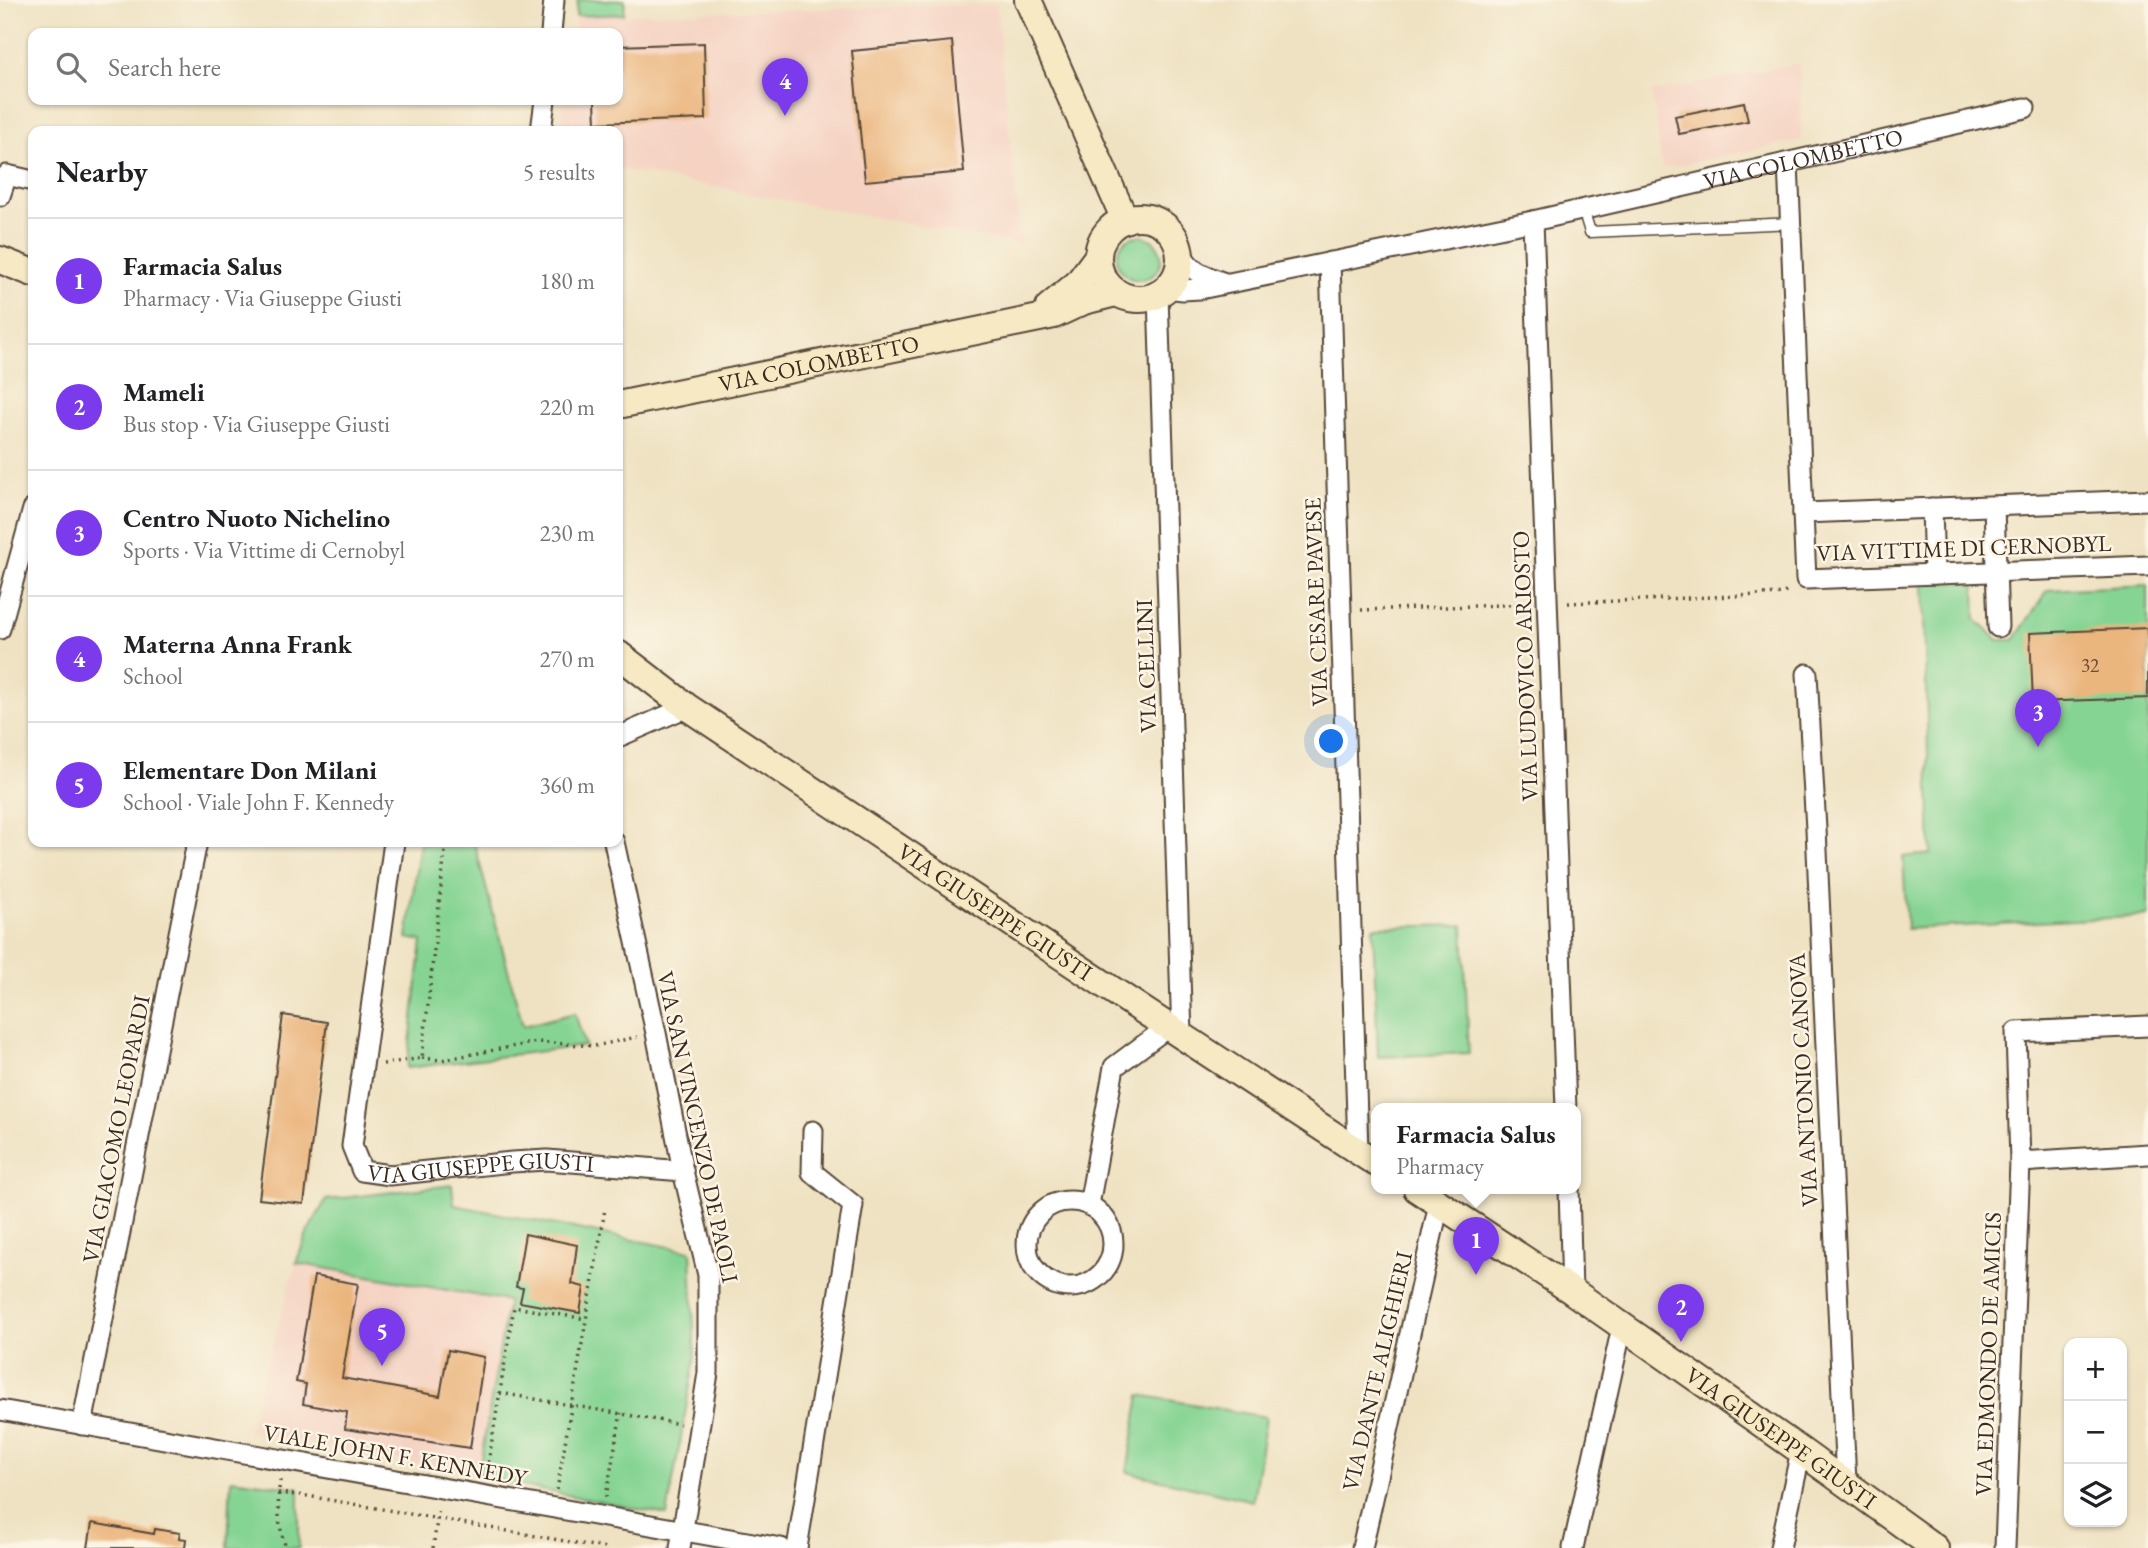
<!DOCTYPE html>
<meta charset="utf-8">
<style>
:root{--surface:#fff;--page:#f2f2f2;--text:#202124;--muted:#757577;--line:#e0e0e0;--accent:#7c3aed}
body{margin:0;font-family:"EB Garamond",serif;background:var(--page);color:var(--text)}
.controls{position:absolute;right:21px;bottom:21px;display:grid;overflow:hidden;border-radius:14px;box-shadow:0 2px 5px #0004}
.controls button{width:63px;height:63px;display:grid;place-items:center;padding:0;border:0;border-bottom:2px solid var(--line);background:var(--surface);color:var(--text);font:35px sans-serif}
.you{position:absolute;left:1332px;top:742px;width:24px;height:24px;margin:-18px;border:5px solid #fff;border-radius:50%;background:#1a73e8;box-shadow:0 0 0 10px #1a73e833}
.badge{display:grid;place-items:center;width:46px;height:46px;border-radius:50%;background:var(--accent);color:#fff;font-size:23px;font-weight:700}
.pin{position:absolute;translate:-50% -58px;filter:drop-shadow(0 2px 4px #0008)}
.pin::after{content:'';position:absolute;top:37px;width:24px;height:21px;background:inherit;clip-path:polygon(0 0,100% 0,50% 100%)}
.popup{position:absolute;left:1371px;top:1103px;width:210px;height:91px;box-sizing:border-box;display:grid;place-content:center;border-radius:14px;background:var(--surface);filter:drop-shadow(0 2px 5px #0005);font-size:23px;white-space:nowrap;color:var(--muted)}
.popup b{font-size:26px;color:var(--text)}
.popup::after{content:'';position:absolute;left:50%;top:100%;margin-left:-14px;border:14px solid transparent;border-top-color:var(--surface)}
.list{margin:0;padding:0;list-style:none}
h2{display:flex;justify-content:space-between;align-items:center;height:91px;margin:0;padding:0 28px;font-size:30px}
h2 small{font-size:23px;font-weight:400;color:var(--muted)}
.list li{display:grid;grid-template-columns:46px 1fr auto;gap:21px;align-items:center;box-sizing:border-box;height:126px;padding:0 28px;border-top:2px solid var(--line)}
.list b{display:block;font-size:26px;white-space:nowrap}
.list p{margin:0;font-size:23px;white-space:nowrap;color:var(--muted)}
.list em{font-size:23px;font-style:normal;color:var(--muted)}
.icon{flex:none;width:38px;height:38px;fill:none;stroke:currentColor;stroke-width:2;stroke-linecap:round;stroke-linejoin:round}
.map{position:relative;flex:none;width:2148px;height:1548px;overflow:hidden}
.search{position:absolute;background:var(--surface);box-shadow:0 2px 5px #0004;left:28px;top:28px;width:595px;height:77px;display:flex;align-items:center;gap:18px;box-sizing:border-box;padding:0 24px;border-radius:14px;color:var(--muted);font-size:26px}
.panel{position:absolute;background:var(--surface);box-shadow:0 2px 5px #0004;left:28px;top:126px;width:595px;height:721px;border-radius:14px}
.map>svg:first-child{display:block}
.built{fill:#f5d2c2}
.green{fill:#85d493;stroke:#607f58;stroke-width:2}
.building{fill:#ebb57e}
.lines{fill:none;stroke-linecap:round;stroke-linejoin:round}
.lane-casing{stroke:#564637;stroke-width:13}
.street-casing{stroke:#564637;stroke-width:23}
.secondary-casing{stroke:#564637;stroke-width:30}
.path{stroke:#564637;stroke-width:3.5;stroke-dasharray:2 5;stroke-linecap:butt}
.lane{stroke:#fff;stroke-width:10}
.street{stroke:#fff;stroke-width:19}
.secondary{stroke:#f7e9c3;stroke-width:26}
.labels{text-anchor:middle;stroke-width:5;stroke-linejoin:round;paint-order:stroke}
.number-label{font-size:19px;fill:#674d36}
.street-label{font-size:23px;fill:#3b2a1e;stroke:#fcf5e5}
</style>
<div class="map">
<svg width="2148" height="1548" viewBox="0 0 2148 1548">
<rect width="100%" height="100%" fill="#fcf5e5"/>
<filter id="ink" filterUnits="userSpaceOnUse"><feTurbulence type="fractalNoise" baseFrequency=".0143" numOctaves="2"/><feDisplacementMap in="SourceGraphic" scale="14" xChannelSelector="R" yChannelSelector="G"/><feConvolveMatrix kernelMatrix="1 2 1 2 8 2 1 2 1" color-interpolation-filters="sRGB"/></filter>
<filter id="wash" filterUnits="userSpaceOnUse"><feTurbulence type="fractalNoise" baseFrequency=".00686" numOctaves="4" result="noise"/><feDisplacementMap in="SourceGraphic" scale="28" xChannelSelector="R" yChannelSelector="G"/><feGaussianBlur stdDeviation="1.57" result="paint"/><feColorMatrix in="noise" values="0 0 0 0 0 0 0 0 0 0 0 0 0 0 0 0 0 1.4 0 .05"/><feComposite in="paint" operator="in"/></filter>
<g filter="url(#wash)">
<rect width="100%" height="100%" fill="#efe2c2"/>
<g class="built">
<polygon points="996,4 1021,245 618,169 618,131 561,131 565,100 618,100 618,33 574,33 576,16"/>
<polygon points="1800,63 1801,140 1662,169 1652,92"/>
<polygon points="296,1263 508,1301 478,1476 248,1431"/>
</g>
<g class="green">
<polygon points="578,0 625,0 624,14 576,16"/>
<circle cx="1139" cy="258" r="22"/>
<polygon points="1975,582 1976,620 1998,640 2014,640 2048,590 2148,585 2148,916 1907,929 1903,857 1931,854 1923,583"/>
<polygon points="420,842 474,842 523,1026 575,1013 585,1046 407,1068 422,941 407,938"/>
<polygon points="1463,925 1469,1053 1378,1057 1373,927"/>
<polygon points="452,1185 454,1205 691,1251 695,1358 667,1515 486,1479 478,1476 508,1301 296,1263 308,1231 326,1200"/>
<polygon points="1140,1395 1266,1417 1253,1501 1127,1472"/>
<polygon points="231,1479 299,1488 299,1548 228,1548"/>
</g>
<g id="blocks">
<g class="building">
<polygon points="952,41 964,172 865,181 852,51"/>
<polygon points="704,43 706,119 596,123 595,100 618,100 618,46"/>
<polygon points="1744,102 1748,121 1679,134 1675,116"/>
<polygon points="2148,628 2148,698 2033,702 2030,633"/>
<polygon points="283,1015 327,1022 304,1204 259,1199"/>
<polygon points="525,1234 577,1245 572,1284 584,1287 580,1313 520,1302 523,1288 516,1287"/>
<polygon points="314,1276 358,1284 342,1378 440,1396 448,1350 484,1357 470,1448 345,1429 347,1412 303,1404 306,1384 296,1382"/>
<polygon points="92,1523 154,1534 155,1529 180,1533 179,1538 186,1539 185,1548 88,1548"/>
</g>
</g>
</g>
<g filter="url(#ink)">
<use href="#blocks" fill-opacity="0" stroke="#564637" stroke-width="2"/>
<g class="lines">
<g class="lane-casing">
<polyline id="lane" points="1583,209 1590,232 1791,223"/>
</g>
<g class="street-casing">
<g id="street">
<polyline points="551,33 554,0"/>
<polyline points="541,131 545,100"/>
<polyline points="1788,163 1803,513"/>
<polyline points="0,196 7,175 33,181"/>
<polyline points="1533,221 1566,1109"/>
<path d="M1181 253C1192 274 1204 275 1225 283"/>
<polyline points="1330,262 1358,1150"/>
<path id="s1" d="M1168 288 1183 290 1200 289 1533 221 2025 108"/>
<polyline points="1158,295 1182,1036"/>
<polyline points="2148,500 1803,513 1806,579 2148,566"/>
<polyline points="1994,506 1998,627"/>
<polyline points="1932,508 1934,574"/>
<polyline points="0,629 33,509"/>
<polyline points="1807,674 1816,829 1846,1483"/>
<polyline points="618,737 687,707"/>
<path id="s2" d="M394 842 352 1146 362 1171 390 1175 512 1162 547 1160 683 1171"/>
<polyline points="614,842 656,1033 683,1171 708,1275 708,1373 680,1548"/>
<polyline points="2020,1162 2148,1154"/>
<polyline points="1569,1189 1572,1291"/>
<circle cx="1070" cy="1244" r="43"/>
<polyline points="1089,1205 1114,1067 1168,1027"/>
<polyline points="0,1410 781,1548"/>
<polyline points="82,1425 197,842"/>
<polyline points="797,1548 853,1205 812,1172 813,1131"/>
<polyline points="1362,1548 1439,1204"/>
<polyline points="1573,1548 1622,1327"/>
<polyline points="1780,1548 1801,1451"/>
<polyline points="2005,1548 2020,1162 2016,1032 2148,1026"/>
</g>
</g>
<g class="secondary-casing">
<g id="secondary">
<polyline points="1028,0 1125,220"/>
<circle cx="1139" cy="258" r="41"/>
<polyline points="0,260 33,273"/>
<polyline points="1049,307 1078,283 1098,256"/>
<path id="s3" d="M618 405 1054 315 1084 301 1116 293"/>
<path id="s4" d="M618 654 687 707 1138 1007 1376 1163"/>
<path id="s5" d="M1417 1189 1572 1291 1801 1451 1935 1548"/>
</g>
</g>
<g class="path">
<polyline points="1568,603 1783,594 1789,589"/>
<polyline points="1361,610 1528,604"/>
<polyline points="422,1058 441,1060 537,1042 595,1046 637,1037"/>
<polyline points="383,1064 422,1058 446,842"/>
<polyline points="500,1393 680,1424"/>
<polyline points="486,1476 514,1307 586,1319"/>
<path d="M280 1480C277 1503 278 1526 286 1548"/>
<polyline points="557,1490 605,1209"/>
<polyline points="278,1493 307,1496 605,1548"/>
<polyline points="606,1497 621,1413"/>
<polyline points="433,1548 439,1507"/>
</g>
<use href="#lane" class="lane"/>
<use href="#street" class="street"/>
<use href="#secondary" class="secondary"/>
</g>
</g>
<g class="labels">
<g class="number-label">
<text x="2090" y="672">32</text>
</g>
<g class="street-label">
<text dy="8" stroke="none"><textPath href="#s1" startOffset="649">VIA COLOMBETTO</textPath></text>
<text dy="8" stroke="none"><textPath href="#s3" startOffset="205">VIA COLOMBETTO</textPath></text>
<text transform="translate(1964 548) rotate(-2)" y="8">VIA VITTIME DI CERNOBYL</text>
<text transform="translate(1316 602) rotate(-92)" y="8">VIA CESARE PAVESE</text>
<text transform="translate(1146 666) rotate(-92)" y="8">VIA CELLINI</text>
<text transform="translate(1525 666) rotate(-92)" y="8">VIA LUDOVICO ARIOSTO</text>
<text dy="8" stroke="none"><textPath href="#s4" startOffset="457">VIA GIUSEPPE GIUSTI</textPath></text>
<text transform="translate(1803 1080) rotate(-93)" y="8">VIA ANTONIO CANOVA</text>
<text transform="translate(698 1127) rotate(78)" y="8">VIA SAN VINCENZO DE PAOLI</text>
<text transform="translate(116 1129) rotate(-79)" y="8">VIA GIACOMO LEOPARDI</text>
<text dy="8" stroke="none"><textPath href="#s2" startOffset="453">VIA GIUSEPPE GIUSTI</textPath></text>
<text transform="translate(1988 1354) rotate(-88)" y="8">VIA EDMONDO DE AMICIS</text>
<text transform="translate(1377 1371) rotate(-77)" y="8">VIA DANTE ALIGHIERI</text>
<text dy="8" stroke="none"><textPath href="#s5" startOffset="441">VIA GIUSEPPE GIUSTI</textPath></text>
<text transform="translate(395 1455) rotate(10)" y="8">VIALE JOHN F. KENNEDY</text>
</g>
</g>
</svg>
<div class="controls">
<button>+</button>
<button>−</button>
<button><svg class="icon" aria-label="layers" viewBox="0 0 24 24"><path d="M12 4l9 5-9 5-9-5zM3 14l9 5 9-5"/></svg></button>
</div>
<div class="you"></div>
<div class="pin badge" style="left:1476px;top:1275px">1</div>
<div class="popup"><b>Farmacia Salus</b>Pharmacy</div>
<div class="pin badge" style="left:1681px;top:1342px">2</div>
<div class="pin badge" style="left:2038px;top:747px">3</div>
<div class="pin badge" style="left:785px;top:116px">4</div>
<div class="pin badge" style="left:382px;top:1366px">5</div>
<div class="search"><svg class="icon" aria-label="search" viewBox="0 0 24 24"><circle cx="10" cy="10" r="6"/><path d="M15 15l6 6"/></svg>Search here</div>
<section class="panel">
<h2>Nearby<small>5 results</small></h2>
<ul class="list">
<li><span class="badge">1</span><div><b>Farmacia Salus</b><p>Pharmacy · Via Giuseppe Giusti</p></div><em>180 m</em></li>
<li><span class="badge">2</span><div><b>Mameli</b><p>Bus stop · Via Giuseppe Giusti</p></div><em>220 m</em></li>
<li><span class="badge">3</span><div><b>Centro Nuoto Nichelino</b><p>Sports · Via Vittime di Cernobyl</p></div><em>230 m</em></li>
<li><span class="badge">4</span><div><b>Materna Anna Frank</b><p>School</p></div><em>270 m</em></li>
<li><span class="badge">5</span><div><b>Elementare Don Milani</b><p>School · Viale John F. Kennedy</p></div><em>360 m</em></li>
</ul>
</section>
</div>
